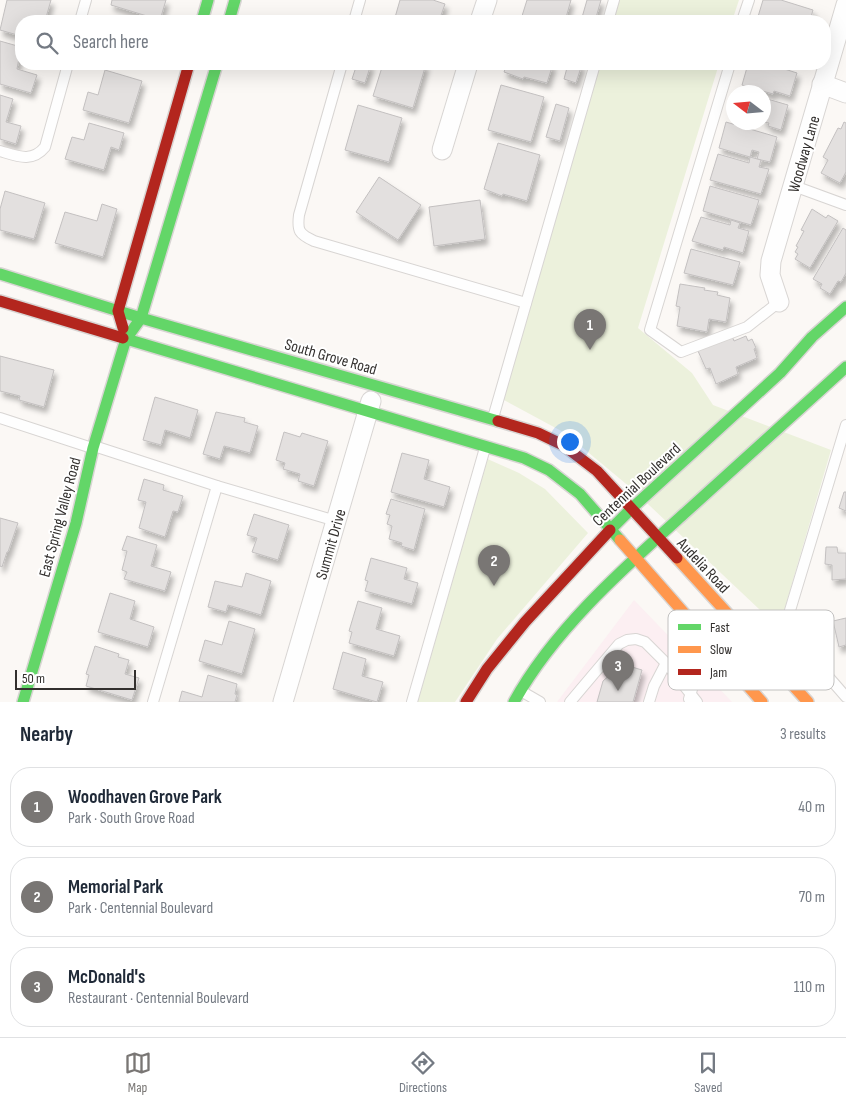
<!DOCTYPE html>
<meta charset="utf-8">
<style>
:root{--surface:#fff;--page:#f2f2f3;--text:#1f2937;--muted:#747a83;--line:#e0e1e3;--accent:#797674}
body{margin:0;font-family:"Sofia Sans Condensed",sans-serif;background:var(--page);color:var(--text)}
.compass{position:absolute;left:726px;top:85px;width:45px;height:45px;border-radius:50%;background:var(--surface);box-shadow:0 5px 20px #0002;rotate:286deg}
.scale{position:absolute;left:15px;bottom:12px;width:121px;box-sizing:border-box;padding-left:5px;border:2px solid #33302e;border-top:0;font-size:14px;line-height:18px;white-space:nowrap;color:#33302e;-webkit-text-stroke:4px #fff;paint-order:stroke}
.you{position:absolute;left:569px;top:441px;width:18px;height:18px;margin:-12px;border:4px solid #fff;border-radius:50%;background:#1a73e8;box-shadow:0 0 0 8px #1a73e833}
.badge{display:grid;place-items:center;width:32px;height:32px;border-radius:50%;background:var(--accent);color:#fff;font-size:16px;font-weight:700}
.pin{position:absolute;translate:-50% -41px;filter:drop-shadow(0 1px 2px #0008)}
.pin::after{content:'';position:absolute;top:26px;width:18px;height:15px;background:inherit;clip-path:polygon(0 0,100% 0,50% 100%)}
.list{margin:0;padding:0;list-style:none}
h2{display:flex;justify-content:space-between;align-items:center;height:65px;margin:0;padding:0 20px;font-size:21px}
h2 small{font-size:16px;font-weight:400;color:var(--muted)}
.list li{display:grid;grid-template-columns:32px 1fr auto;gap:15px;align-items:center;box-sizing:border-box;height:80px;margin:0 10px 10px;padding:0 10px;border:1px solid var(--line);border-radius:20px}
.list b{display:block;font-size:19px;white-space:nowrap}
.list p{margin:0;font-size:16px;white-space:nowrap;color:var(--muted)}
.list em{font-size:16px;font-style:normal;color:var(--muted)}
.icon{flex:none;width:28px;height:28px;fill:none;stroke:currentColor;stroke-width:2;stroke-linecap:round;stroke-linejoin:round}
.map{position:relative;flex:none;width:846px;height:702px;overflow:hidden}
.search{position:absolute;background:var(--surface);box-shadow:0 5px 20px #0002;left:15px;right:15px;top:15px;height:55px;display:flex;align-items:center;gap:12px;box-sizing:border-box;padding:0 18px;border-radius:20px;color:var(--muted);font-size:19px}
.sheet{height:335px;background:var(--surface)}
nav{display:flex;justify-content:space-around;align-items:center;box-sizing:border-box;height:70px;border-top:1px solid var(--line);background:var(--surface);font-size:14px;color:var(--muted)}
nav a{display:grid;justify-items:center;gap:2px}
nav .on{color:var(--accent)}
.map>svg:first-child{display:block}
.commercial{fill:#fceff2}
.green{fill:#ecf1dc}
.building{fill:#e3e0df;stroke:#c3c0c0;filter:url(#shadow)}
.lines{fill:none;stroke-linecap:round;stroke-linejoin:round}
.lane-casing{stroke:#d8d5d3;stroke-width:12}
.street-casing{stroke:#d8d5d3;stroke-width:21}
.fast-casing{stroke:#d8d5d3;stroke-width:14}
.slow-casing{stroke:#d8d5d3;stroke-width:14}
.jam-casing{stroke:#d8d5d3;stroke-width:14}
.lane{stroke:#fefefe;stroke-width:10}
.street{stroke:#fefefe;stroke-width:19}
.fast{stroke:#63d668;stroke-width:11}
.slow{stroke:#ff974d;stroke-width:11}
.jam{stroke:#b3261e;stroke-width:11}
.labels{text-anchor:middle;stroke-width:4;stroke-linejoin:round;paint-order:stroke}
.street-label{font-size:16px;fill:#33302e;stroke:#fff}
.key{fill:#fff;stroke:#c2c1c0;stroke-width:1}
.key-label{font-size:14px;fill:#33302e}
</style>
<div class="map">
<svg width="846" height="702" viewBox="0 0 846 702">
<defs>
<filter id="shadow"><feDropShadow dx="3" dy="5.5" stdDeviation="2.5" flood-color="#0004"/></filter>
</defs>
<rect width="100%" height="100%" fill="#fbf8f5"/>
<polygon class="commercial" points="634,600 732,702 557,702"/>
<g class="green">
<polygon points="616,0 739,0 732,21 610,21"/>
<polygon points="597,64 719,64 638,328 692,373 713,405 831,450 779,628 631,488 565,433 502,399"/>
<polygon points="483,457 519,473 545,489 588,533 497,639 455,702 412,702"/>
</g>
<g class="building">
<polygon points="7,0 51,0 45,21 46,21 21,21 21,36 0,30"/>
<polygon points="112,0 166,0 160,20 111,5"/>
<polygon points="400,0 433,0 445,4 439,21 394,21"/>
<polygon points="527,0 571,0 565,21 540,21 522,16"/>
<polygon points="587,0 601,0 595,21 581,21"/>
<polygon points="763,0 781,0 813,10 811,17 814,18 813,21 762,21 757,20"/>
<polygon points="0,41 21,47 17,69 37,75 31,93 0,84"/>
<polygon points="357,64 371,64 365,83 352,79"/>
<polygon points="383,64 426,64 413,108 373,96"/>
<polygon points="507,64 553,64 547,83 524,77 523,79 504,72"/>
<polygon points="568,64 582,64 576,83 564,79"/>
<polygon points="748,64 763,64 766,65 765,67 771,69 772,65 797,73 790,96 774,91 773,94 742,85"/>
<polygon points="105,70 142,81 129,123 83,110 88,92 98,95"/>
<polygon points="501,85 544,97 531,142 488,130"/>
<polygon points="0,95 13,99 6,122 21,126 16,144 0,139"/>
<polygon points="764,98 788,105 781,130 768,126 769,123 764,122"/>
<polygon points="556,104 569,108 560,141 546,137"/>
<polygon points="358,105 402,118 389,162 345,150"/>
<polygon points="726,122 777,137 770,162 757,159 759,152 752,150 750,157 719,148"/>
<polygon points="844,122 846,123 846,172 840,183 821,173 828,160 823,157 838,128 841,129"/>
<polygon points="89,123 124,133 119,150 111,147 104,170 65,159 72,137 84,140"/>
<polygon points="498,143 540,155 527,201 503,194 502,196 484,189"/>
<polygon points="718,154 749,163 750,157 761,160 759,167 769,169 761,194 710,180"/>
<polygon points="379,177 421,205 398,240 356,212"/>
<polygon points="710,186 759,200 751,225 703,211"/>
<polygon points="5,191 45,203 34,239 0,230 0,209"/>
<polygon points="480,200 485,239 434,246 429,207"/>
<polygon points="102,204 117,209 103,257 55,243 65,212 97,221"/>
<polygon points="812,209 826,218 828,215 838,221 810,268 795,259 798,254 795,252 798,247 796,246 804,231 801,230"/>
<polygon points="701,217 730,225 731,220 740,223 738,228 749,231 743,253 724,247 723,250 692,241"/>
<polygon points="843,228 846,230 846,273 841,282 838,281 830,294 820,288 822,284 813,279"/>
<polygon points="691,249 740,262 733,285 684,273"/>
<polygon points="680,284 705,288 704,290 718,292 717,295 730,298 726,322 709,319 707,332 677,326 680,307 676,306"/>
<polygon points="732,336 734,341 746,336 748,341 752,339 756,348 754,349 757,358 736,367 738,374 716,384 710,368 706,369 698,351"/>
<polygon points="0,356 54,370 44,407 19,400 20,396 0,391"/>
<polygon points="155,397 198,410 190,438 165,430 161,445 143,440"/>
<polygon points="216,412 245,418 244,422 258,426 250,453 224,446 220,459 203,454"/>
<polygon points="284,432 300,437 302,433 328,441 314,486 298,481 300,474 283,469 285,463 276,460"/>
<polygon points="402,453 429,460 424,479 450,487 444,507 391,492"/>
<polygon points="144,479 164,485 163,490 183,496 178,512 173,511 165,537 139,528 146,502 138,500"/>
<polygon points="844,492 846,492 846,511 839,508"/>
<polygon points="391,499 425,509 414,550 401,546 402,543 389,539 392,526 387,524 390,515 386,514"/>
<polygon points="254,514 289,525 278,560 252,552 257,538 247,535"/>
<polygon points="0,518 18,523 8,552 7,552 2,567 0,566"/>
<polygon points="127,536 157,545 151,566 171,572 165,591 124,579 127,572 122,570 127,551 122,550"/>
<polygon points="826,547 837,547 838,553 846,553 846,579 832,580 832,565 825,564"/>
<polygon points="371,558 407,568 404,579 418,583 412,604 365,591 368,581 365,580"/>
<polygon points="246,573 271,581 261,615 228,605 226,612 208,607 215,581 242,587"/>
<polygon points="110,593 135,601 130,619 154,627 148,647 98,632"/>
<polygon points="358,601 382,608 376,629 400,636 394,656 349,643 352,632 349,631"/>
<polygon points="846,618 846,645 839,647 833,621"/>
<polygon points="229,621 255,629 242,674 199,661 205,640 222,645"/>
<polygon points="95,646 119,654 118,657 129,660 125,674 139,678 132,700 86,686 89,675 86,674"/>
<polygon points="343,652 366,659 362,676 383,682 377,702 333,689"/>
<polygon points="622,664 642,670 633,702 597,702 603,681"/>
<polygon points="208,675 237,684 235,694 237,695 235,702 179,702 182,691 202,697"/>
</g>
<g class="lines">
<g class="lane-casing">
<g id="lane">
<polyline points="80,21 86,0"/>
<polyline points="354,21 360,0"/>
<polyline points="608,21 614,0"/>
<polyline points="742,21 749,0"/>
<path d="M342 64 299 215C297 231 299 234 314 241L526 303"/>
<polyline points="730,64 650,330 681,352 747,327 779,302"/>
<path d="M0 151C17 156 32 163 45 147L68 64"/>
<polyline points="794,186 846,205"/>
<polyline points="0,418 92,448"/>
<polyline points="493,418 595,64"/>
<polyline points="846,425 785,627 846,697"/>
<polyline points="94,446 217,486 336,521"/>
<polyline points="521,691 540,702"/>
<polyline points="689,699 706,643"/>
<polyline points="153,702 217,486"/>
<polyline points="412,702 485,448"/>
<polyline points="570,702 619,644 627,640 636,639 645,642 666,663 697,702"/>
<polyline points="649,702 654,686 666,663"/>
</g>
</g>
<g class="street-casing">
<g id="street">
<polyline points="480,21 487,0"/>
<polyline points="822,84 846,93"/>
<polyline points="442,150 468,64"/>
<polyline points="779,302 770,275 771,261 846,5"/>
<polyline points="283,702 371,401"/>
</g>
</g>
<g class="fast-casing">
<g id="fast">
<polyline points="202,21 208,0"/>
<polyline points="229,21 235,0"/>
<polyline points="0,274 141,318 498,421"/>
<polyline points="123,338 524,458 549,470 580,494 620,540"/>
<polyline points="610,530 631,509 780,373 812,337 846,307"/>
<polyline points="23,702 76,523 93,448 122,352 126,339 141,318 217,64"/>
<path d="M514 702C554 629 625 567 686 512 739 464 793 415 846 367"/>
</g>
</g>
<g class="slow-casing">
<g id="slow">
<polyline points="620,540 762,702"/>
<polyline points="677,558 808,702"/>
</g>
</g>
<g class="jam-casing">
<g id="jam">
<polyline points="0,301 123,338"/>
<polyline points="123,328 118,311 189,64"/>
<polyline points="498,421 538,433 563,445 597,471 677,558"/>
<polyline points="466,702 487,669 525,622 610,530"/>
</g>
</g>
<use href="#lane" class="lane"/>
<use href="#street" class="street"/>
<use href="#fast" class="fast"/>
<use href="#slow" class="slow"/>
<use href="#jam" class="jam"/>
</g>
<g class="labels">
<g class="street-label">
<text transform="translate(803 154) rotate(-74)" y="6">Woodway Lane</text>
<text transform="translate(331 356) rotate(16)" y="6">South Grove Road</text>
<text transform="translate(636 484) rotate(-43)" y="6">Centennial Boulevard</text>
<text transform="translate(59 517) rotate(-75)" y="6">East Spring Valley Road</text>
<text transform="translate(330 544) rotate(-74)" y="6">Summit Drive</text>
<text transform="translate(704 565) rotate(47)" y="6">Audelia Road</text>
</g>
</g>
<rect x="668" y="610" width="166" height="80" rx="8" class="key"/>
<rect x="678" y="624" width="23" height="6" fill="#63d668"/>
<rect x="678" y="646" width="23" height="7" fill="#ff974d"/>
<rect x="678" y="669" width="23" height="6" fill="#b3261e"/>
<g class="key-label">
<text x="710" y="632">Fast</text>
<text x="710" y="654">Slow</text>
<text x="710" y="677">Jam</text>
</g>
</svg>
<svg class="compass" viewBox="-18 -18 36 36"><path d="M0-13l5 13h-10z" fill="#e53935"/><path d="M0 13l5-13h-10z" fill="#747a83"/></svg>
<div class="scale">50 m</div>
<div class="you"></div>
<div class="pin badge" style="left:590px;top:350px">1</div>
<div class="pin badge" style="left:494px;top:586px">2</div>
<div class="pin badge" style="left:618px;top:691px">3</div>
<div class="search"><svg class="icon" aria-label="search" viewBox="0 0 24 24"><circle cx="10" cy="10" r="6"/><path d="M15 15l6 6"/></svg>Search here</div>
</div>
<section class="sheet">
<h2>Nearby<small>3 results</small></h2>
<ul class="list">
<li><span class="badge">1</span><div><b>Woodhaven Grove Park</b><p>Park · South Grove Road</p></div><em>40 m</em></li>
<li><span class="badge">2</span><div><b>Memorial Park</b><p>Park · Centennial Boulevard</p></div><em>70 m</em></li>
<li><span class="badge">3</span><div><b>McDonald's</b><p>Restaurant · Centennial Boulevard</p></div><em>110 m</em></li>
</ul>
</section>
<nav>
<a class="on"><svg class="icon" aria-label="map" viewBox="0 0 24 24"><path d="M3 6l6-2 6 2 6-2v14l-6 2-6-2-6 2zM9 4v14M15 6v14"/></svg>Map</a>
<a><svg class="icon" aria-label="directions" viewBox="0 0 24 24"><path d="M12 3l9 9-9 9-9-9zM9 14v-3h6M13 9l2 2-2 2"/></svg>Directions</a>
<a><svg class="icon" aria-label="saved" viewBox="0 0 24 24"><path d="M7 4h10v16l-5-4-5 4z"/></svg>Saved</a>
</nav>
